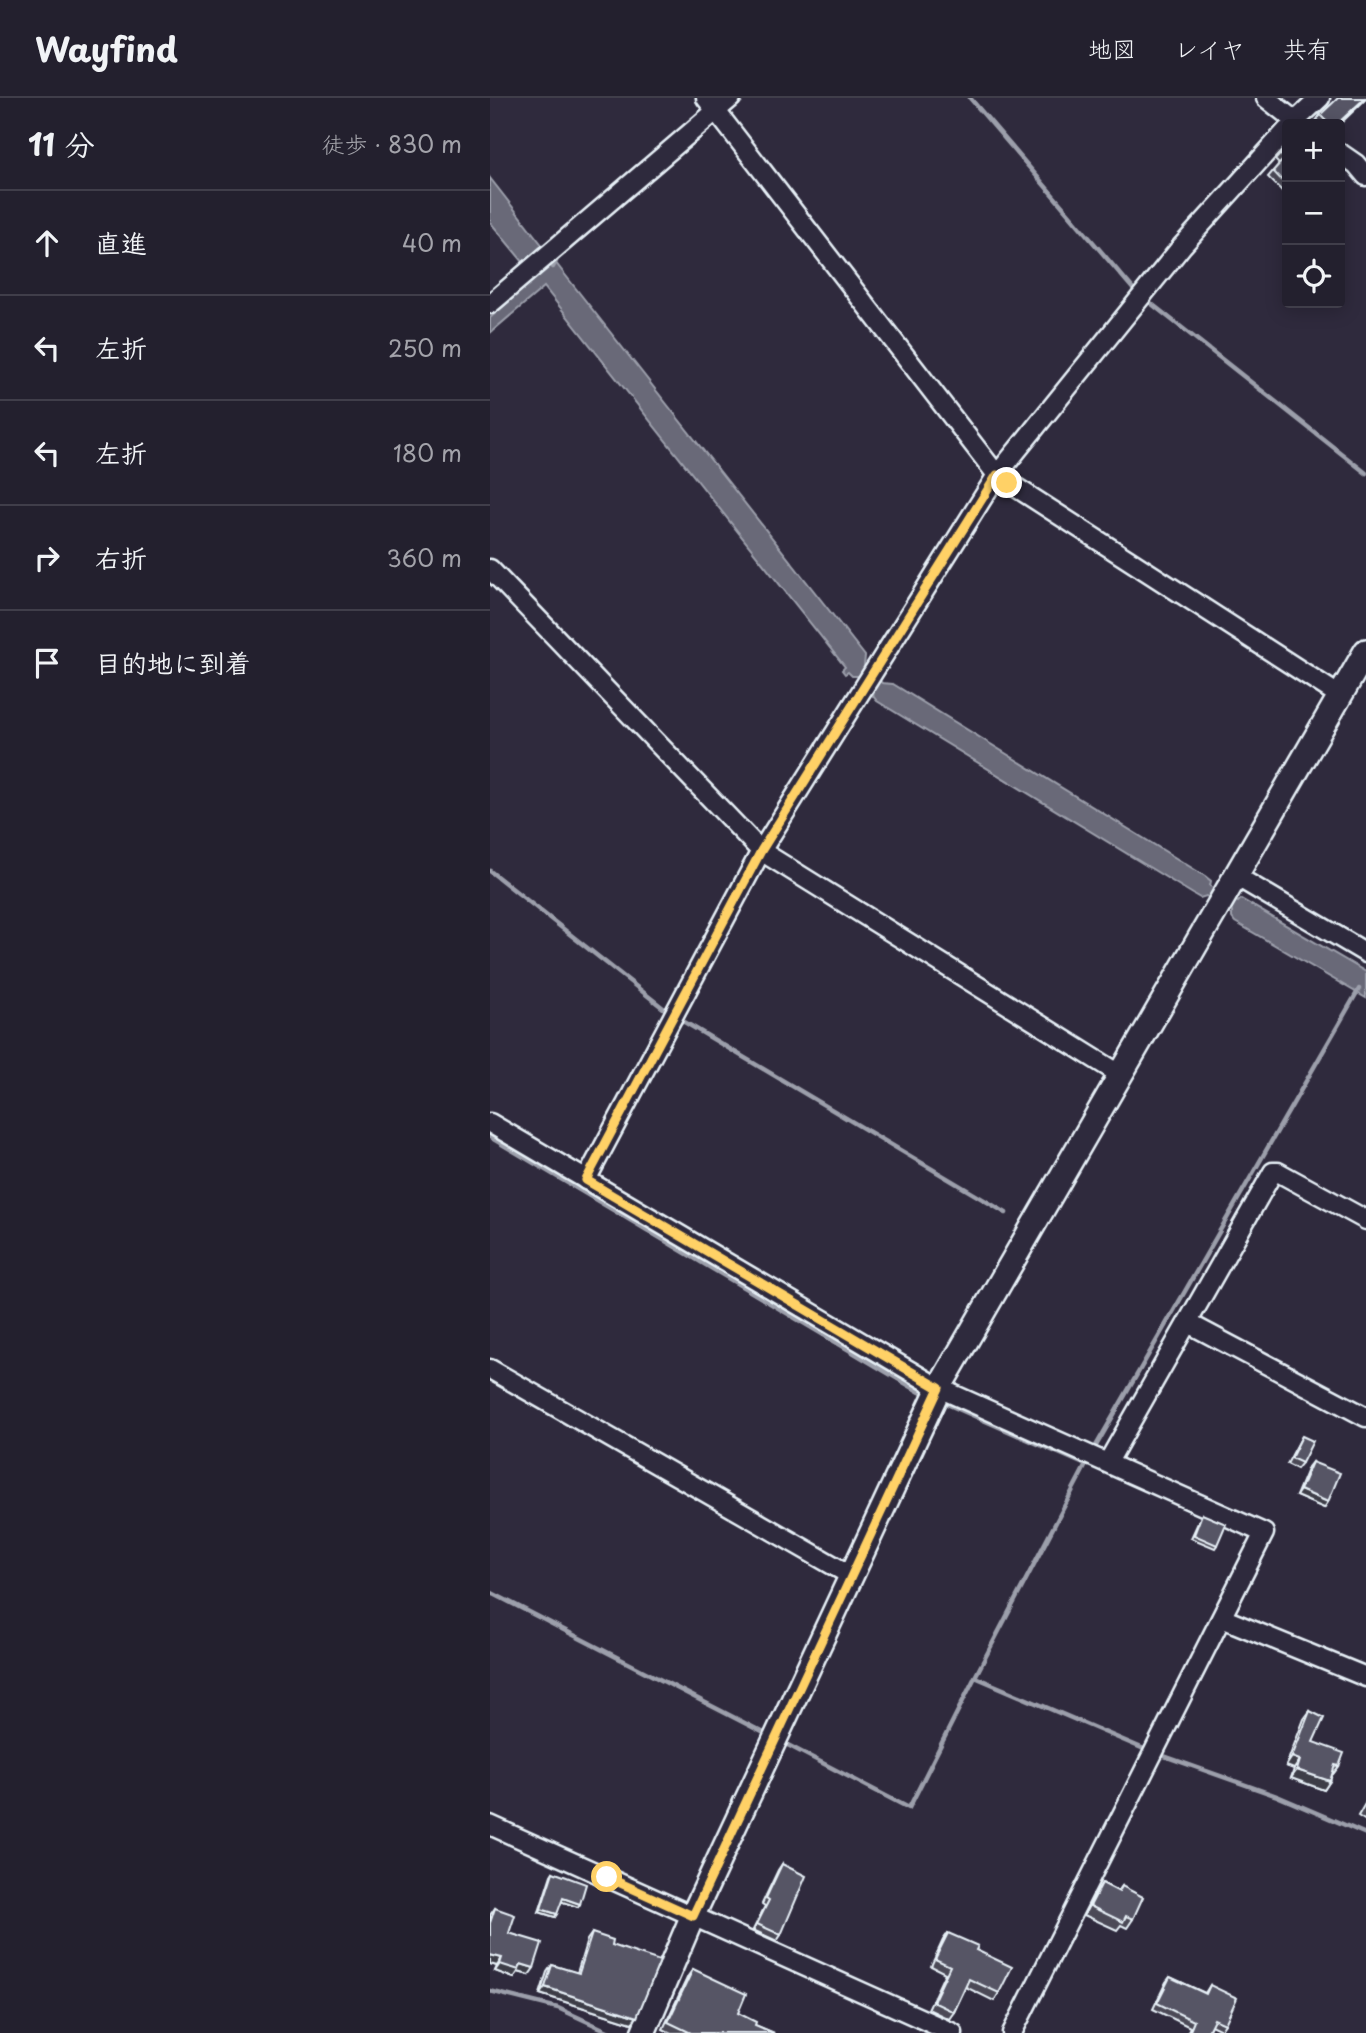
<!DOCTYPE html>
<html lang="ja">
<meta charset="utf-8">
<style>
:root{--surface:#23202e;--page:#2b2836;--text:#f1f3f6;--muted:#a3a3aa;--line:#403e4a}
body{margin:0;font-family:"Playpen Sans","Klee One",sans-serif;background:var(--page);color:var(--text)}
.controls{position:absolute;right:21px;top:21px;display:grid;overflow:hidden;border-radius:7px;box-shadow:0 4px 18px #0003}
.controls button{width:63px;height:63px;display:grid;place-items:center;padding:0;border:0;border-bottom:2px solid var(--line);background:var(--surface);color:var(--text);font:35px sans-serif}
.stop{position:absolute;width:21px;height:21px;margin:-16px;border:5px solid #ffd166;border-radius:50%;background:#fff}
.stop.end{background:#ffd166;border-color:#fff;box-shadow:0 2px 7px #0008}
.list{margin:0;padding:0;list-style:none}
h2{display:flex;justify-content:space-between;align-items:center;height:91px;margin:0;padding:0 28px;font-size:30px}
h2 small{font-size:23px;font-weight:400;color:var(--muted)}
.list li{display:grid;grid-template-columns:46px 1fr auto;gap:21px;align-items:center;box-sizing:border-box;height:105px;padding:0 28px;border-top:2px solid var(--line)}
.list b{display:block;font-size:26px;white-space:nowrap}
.list em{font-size:23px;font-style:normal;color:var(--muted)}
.icon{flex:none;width:38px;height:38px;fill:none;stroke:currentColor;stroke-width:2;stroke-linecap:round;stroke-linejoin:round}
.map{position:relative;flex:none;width:876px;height:1935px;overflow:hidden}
header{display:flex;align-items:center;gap:42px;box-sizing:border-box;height:98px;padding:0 35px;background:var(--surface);border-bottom:2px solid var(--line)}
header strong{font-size:33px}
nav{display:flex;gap:38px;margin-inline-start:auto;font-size:24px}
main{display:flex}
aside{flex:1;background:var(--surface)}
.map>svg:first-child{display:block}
.water{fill:#696978;stroke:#9c9fab;stroke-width:2}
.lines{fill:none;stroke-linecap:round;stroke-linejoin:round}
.stream{stroke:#9c9fab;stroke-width:4.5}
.minor-casing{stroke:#e8f1f8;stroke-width:23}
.tertiary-casing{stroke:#e8f1f8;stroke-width:28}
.minor{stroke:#2f2a3d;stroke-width:18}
.tertiary{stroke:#2f2a3d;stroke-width:23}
.wall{fill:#4b4957;stroke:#e8f1f8;stroke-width:2}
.shaded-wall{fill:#3d3c47;stroke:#e8f1f8;stroke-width:2}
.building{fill:#575565;stroke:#e8f1f8;stroke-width:2}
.route{stroke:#ffd166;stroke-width:9}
</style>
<header>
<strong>Wayfind</strong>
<nav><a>地図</a><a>レイヤ</a><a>共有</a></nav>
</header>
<main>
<aside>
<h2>11 分<small>徒歩 · 830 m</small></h2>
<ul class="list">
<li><svg class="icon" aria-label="ahead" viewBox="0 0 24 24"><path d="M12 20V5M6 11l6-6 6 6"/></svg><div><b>直進</b></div><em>40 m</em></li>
<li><svg class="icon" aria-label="left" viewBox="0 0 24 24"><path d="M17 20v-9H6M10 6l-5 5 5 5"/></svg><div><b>左折</b></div><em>250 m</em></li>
<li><svg class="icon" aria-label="left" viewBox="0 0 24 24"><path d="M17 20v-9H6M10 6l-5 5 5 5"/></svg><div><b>左折</b></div><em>180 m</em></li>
<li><svg class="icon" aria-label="right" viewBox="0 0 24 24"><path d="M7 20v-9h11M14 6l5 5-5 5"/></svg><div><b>右折</b></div><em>360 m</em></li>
<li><svg class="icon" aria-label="arrive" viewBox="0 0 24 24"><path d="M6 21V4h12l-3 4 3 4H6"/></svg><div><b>目的地に到着</b></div></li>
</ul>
</aside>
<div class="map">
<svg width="876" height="1935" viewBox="0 0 876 1935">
<rect width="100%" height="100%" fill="#2f2a3d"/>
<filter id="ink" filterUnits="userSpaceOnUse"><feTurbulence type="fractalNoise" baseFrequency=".0143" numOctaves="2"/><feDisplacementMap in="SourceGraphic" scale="14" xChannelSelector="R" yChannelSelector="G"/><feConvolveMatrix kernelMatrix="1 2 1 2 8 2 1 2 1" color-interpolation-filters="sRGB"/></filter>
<g filter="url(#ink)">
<polygon class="water" points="0,80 53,148 48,152 60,167 65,164 375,558 374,568 392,585 403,586 715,778 721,783 720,788 748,804 751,801 876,874 876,900 745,824 742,820 742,814 716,798 710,800 703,796 387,603 383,598 384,594 368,578 362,578 358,574 355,576 352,572 355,569 54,189 0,235 0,220 50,176 37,161 33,164 0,124"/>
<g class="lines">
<g class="stream">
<polyline points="480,0 644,192"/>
<polyline points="244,9 254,0"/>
<polyline points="63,169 67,161 189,56"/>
<polyline points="658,203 876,375"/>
<polyline points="0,773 177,913"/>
<polyline points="191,922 516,1115"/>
<polyline points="0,1039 430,1294"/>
<polyline points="457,1306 596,1367"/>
<polyline points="603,1353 869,891"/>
<polyline points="599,1361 485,1579 654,1651"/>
<polyline points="0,1494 278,1637"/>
<polyline points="292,1644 419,1710 485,1579"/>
<polyline points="674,1658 787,1698 876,1736"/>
<polyline points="0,1893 68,1910 122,1935"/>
</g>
<g class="minor-casing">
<g id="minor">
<polyline points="216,0 507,377 850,598"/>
<polyline points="776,0 809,26"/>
<polyline points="802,26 830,0"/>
<polyline points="850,55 866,66 876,78"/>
<polyline points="0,206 241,0"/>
<polyline points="0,471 271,753 631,977"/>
<polyline points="756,784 876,855"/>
<polyline points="0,1025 449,1290 774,1435 522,1935"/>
<polyline points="96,1082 271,753 507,377 692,148 797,32"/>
<polyline points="698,1225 876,1319"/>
<polyline points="0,1271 360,1477"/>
<polyline points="618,1364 783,1074 788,1074 876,1122"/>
<polyline points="732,1520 876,1579"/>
<polyline points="0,1727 463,1935"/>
</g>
</g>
<g class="tertiary-casing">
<polyline id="tertiary" points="153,1935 203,1817 449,1290 876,553"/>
</g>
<use href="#minor" class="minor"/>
<use href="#tertiary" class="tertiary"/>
</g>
<g class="wall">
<polygon points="830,17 850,26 829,26 826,23"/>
<polygon points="797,49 797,95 796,97 778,79 789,66 785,62"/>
<polygon points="812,1338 812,1365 807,1371 797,1366"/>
<polygon points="822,1364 838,1404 834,1410 806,1398 818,1369"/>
<polygon points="712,1416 727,1447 725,1450 701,1440"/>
<polygon points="820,1613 823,1644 849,1668 843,1676 842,1676 840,1683 834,1692 801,1680 804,1671 796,1668 814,1621"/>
<polygon points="876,1704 876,1723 868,1718"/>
<polygon points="292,1766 291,1837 287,1843 263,1832 275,1808 272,1806 288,1772"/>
<polygon points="63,1774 90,1806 88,1809 71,1803 65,1819 49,1814 61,1777"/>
<polygon points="612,1785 628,1793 632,1788 643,1821 637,1830 631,1827 627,1832 594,1817 606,1794"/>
<polygon points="5,1810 19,1835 39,1877 28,1874 24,1880 5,1873 7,1868 0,1866 0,1817"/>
<polygon points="102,1835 122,1847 142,1925 50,1896 57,1874 62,1867 87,1875 97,1842"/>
<polygon points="458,1835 486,1852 509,1895 504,1903 476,1889 464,1914 459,1921 438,1911 455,1875 441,1868 453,1842"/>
<polygon points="203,1871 248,1915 265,1927 284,1935 181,1935 173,1931 198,1878"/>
<polygon points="680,1879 715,1895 720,1887 735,1926 731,1932 721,1927 717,1935 697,1935 700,1929 663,1911 676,1884"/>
</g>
<g class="shaded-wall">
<polygon points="875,0 876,1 850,26 847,26"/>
<polygon points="810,1392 838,1404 834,1410 806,1398"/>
<polygon points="802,1659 810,1662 804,1671 796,1668"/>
<polygon points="845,1667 849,1668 843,1676 840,1675"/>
<polygon points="807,1672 840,1683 834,1692 801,1680"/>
<polygon points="73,1800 90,1806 88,1809 70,1803"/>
<polygon points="51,1811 67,1816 65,1819 49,1814"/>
<polygon points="0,1857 12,1860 7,1868 0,1866"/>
<polygon points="10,1866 31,1866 44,1870 39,1877 28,1874 24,1880 5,1873"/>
<polygon points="55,1889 147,1919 142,1925 50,1896"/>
</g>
<g class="building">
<polygon points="848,0 875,0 847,26 839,26 830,17"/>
<polygon points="797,49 797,88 783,73 794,61 790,56"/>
<polygon points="812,1338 823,1343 812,1365 801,1360"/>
<polygon points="822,1364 850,1375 838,1404 810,1392"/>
<polygon points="712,1416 736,1426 727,1447 704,1437"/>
<polygon points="820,1613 834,1620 823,1644 854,1655 849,1668 845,1667 840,1683 807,1672 810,1662 802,1659"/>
<polygon points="292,1766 316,1778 291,1837 267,1826 279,1802 276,1800"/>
<polygon points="63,1774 96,1786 90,1806 73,1800 67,1816 51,1811"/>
<polygon points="612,1785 629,1794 632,1788 653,1799 643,1821 636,1818 633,1824 600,1808"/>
<polygon points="5,1810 25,1817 19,1835 52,1845 44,1870 31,1866 29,1872 10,1866 12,1860 0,1857 0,1825"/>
<polygon points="102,1835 123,1842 122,1847 170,1863 147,1919 55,1889 62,1867 89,1875"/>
<polygon points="458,1835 488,1848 486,1852 522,1869 509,1895 479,1881 464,1914 443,1904 460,1868 445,1861"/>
<polygon points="203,1871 256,1896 248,1915 266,1924 265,1927 284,1935 201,1935 178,1924"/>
<polygon points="680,1879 716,1896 720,1887 747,1900 735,1926 724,1921 717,1935 699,1935 704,1923 667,1905"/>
</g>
</g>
<g class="lines" filter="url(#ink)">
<polyline class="route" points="117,1779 203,1818 449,1290 96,1082 271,753 507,377 517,385"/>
</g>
</svg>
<div class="controls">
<button>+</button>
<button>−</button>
<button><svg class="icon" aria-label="locate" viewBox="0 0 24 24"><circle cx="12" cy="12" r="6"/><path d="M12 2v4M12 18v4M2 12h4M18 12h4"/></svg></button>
</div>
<div class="stop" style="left:117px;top:1779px"></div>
<div class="stop end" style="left:517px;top:385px"></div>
</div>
</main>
